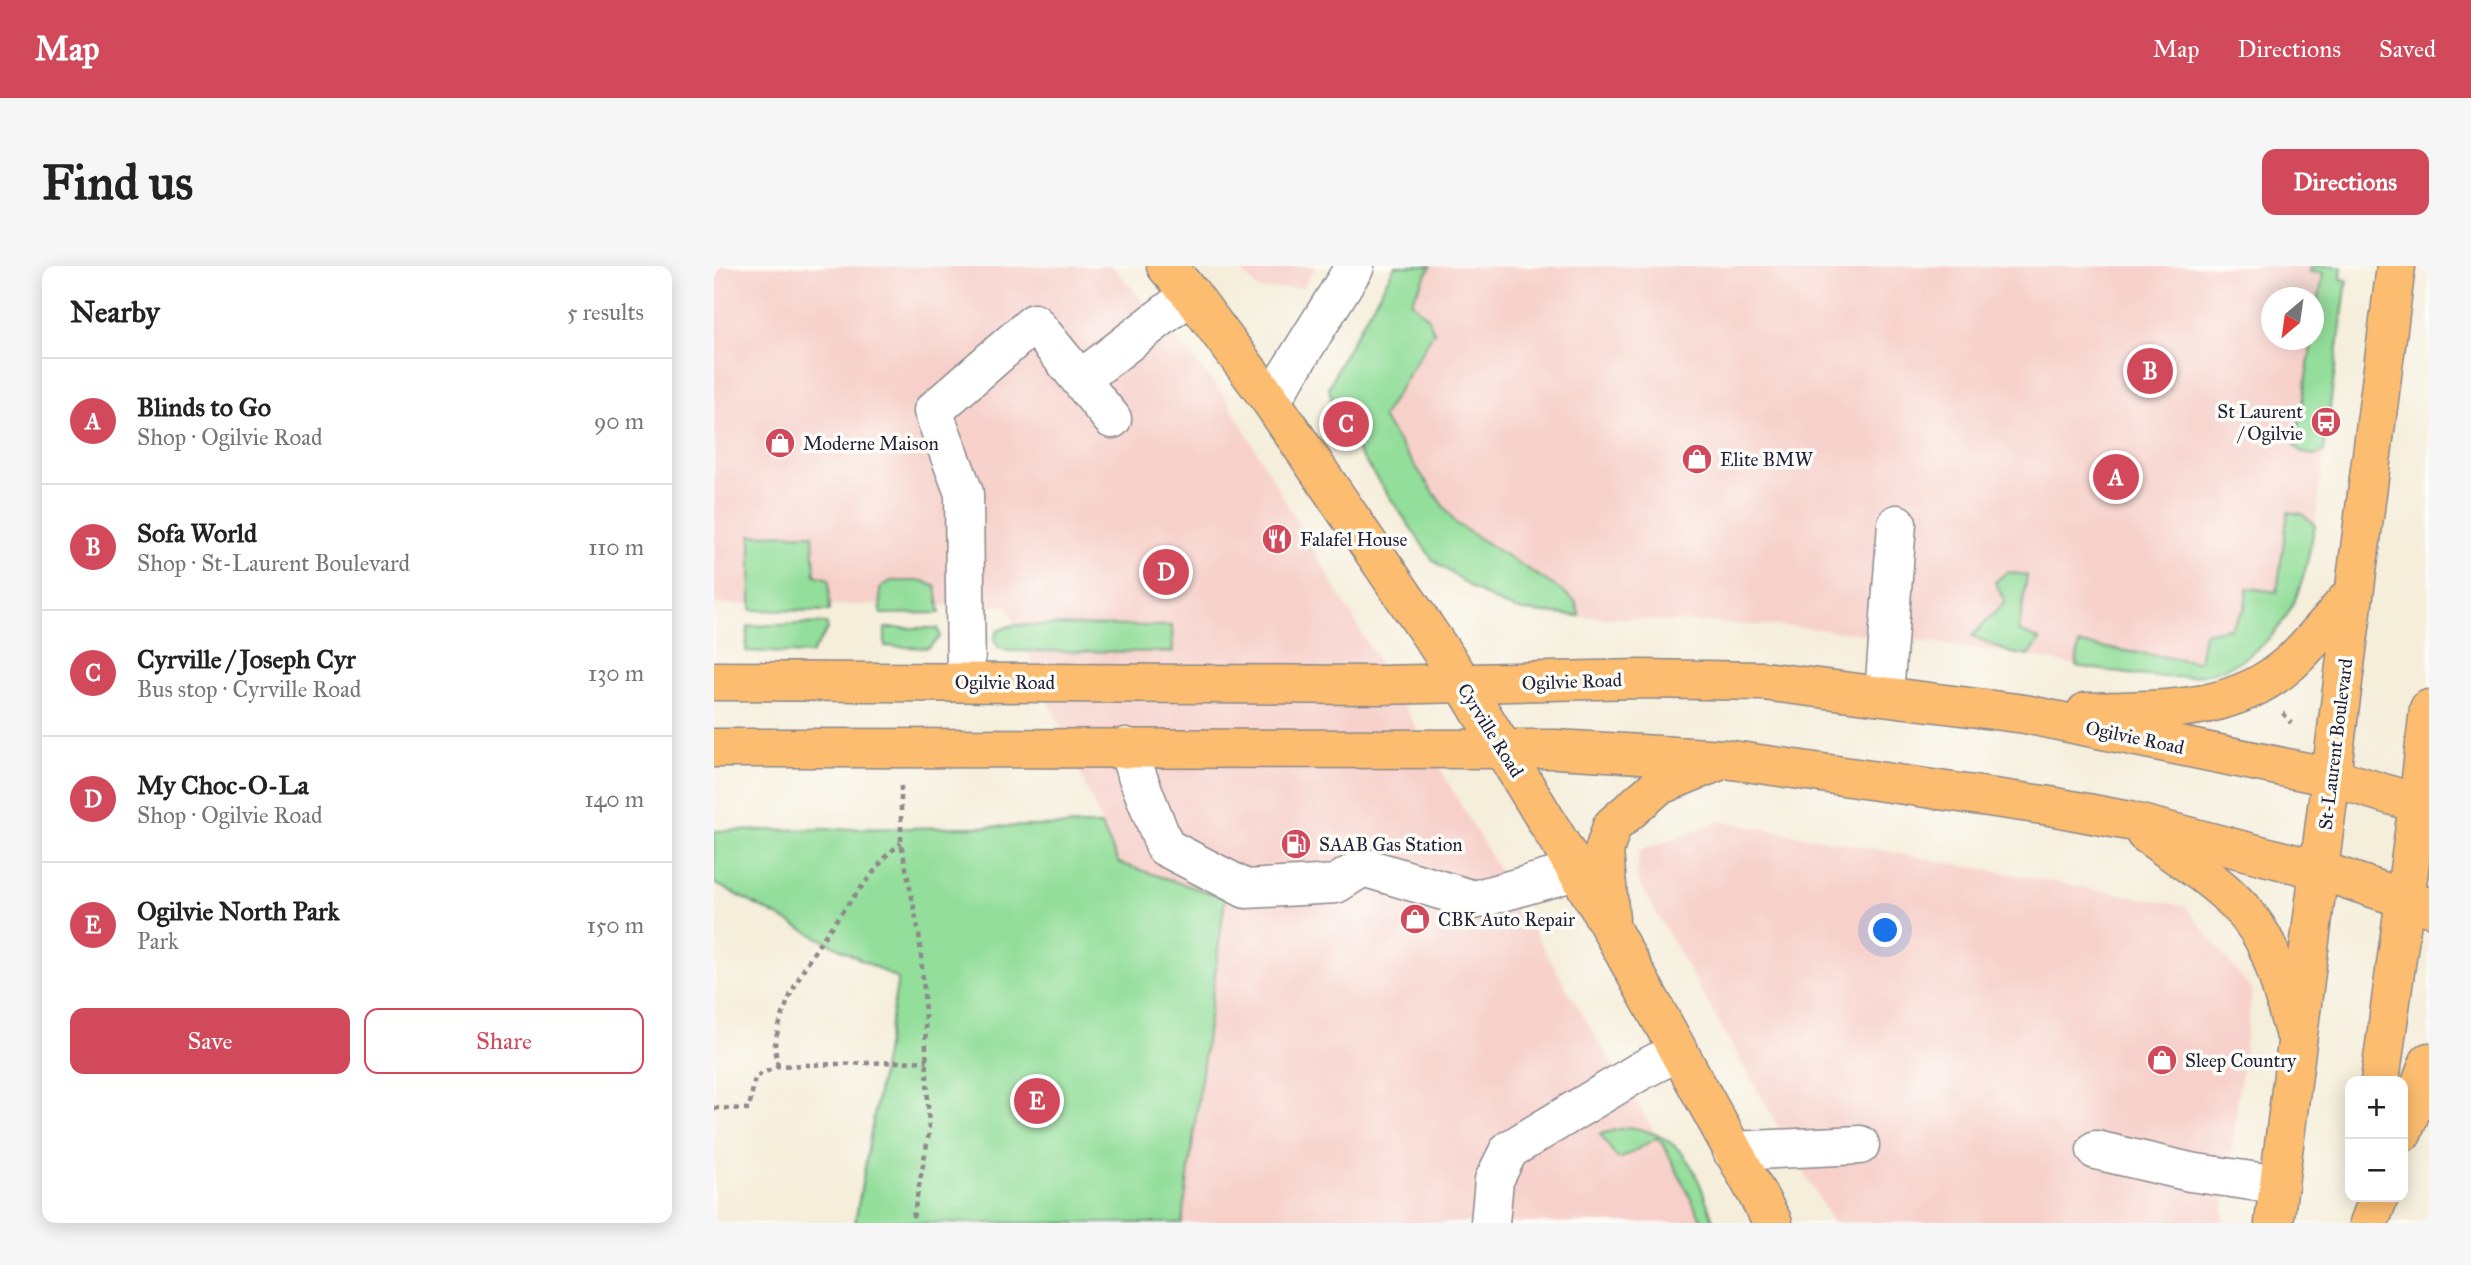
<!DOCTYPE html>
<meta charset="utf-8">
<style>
:root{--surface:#fff;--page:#f6f6f6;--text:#222;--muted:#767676;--line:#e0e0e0;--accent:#d1495b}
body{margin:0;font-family:"IM FELL Great Primer",serif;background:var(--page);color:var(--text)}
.controls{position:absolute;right:21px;bottom:21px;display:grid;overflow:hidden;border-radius:14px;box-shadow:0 4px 18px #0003}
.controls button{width:63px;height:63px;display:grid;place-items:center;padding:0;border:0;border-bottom:2px solid var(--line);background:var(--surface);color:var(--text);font:35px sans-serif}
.compass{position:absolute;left:1547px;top:21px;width:63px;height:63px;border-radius:50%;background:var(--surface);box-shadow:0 4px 18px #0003;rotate:209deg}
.you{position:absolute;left:1172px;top:665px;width:24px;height:24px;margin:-18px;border:5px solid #fff;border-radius:50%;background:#1a73e8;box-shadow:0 0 0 10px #1a73e833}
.badge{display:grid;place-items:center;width:46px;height:46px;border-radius:50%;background:var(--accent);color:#fff;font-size:23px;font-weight:700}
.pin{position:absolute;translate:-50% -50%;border:4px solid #fff;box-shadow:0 2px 7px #0006}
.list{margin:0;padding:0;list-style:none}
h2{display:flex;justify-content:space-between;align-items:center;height:91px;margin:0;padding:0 28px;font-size:30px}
h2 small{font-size:23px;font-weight:400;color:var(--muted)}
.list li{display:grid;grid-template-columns:46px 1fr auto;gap:21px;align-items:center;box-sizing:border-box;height:126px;padding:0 28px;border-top:2px solid var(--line)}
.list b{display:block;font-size:26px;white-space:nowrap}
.list p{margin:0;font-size:23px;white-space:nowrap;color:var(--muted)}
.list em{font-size:23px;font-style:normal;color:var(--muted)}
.actions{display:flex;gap:14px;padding:21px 28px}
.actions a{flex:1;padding:16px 0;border:2px solid var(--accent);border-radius:14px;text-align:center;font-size:24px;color:var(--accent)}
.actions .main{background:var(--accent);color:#fff}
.map{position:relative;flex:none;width:1715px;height:957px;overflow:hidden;border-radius:14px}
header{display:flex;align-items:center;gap:42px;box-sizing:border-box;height:98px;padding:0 35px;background:var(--accent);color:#fff}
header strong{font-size:33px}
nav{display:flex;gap:38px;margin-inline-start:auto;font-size:24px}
.intro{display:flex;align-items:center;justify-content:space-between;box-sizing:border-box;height:168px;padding:0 42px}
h1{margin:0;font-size:49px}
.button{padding:18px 32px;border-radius:14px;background:var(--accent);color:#fff;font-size:24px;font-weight:700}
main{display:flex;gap:42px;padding:0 42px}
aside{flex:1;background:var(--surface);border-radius:14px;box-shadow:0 4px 18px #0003}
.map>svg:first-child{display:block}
.built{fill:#f7d0ca;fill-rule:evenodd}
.green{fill:#93de9a;stroke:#5a806a;stroke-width:2}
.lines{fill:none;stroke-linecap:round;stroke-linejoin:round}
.minor-casing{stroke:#8c888b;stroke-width:41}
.major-casing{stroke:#8c888b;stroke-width:41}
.path{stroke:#8c888b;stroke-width:4.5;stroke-dasharray:5 5;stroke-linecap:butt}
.minor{stroke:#fff;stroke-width:38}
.major{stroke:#fcbd6f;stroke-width:38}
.labels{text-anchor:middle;stroke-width:7;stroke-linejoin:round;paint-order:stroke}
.poi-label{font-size:19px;fill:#22223b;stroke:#fdfcf7;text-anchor:start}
.street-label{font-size:19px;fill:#22223b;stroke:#fdfcf7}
</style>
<header>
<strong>Map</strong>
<nav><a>Map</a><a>Directions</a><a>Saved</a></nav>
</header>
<div class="intro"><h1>Find us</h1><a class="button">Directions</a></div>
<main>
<aside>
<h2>Nearby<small>5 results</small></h2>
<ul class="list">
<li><span class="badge">A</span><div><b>Blinds to Go</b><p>Shop · Ogilvie Road</p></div><em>90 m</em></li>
<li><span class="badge">B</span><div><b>Sofa World</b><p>Shop · St-Laurent Boulevard</p></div><em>110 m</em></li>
<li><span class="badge">C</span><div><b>Cyrville / Joseph Cyr</b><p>Bus stop · Cyrville Road</p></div><em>130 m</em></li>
<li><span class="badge">D</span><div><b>My Choc-O-La</b><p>Shop · Ogilvie Road</p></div><em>140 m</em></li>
<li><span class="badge">E</span><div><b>Ogilvie North Park</b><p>Park</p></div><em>150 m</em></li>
</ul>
<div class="actions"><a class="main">Save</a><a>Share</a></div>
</aside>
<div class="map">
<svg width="1715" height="957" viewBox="0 0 1715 957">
<rect width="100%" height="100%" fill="#fdfcf7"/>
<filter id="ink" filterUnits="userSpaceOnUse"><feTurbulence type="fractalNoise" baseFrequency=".0143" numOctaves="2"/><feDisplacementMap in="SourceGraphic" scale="14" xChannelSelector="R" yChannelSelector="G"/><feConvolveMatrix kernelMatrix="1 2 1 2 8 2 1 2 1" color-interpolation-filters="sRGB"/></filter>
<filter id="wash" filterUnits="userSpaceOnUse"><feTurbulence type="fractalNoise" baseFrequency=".00686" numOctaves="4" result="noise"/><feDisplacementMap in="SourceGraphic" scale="28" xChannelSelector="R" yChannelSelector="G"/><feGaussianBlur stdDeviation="1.57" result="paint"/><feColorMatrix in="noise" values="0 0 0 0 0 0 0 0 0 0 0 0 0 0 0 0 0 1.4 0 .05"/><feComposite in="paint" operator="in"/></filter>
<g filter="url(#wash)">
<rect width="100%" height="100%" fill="#f5eedb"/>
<g class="built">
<polygon points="0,0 398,0 509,127 859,733 996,957 468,957 511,632 405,597 293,340 0,338"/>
<polygon points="523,0 602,0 589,21 545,24"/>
<path d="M681 0H1628L1627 13 1633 14 1601 259 1589 312 1577 343 1562 368 1530 394 1506 405 1476 411 1445 412 1362 400 1315 390 1196 373 1082 361 836 349 809 345 787 338 758 322 719 294 621 152 615 121 628 93ZM1558 32H1600V74H1558Z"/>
<polygon points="1007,555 1471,640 1538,725 1508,957 1119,957 923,613 925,585"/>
</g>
<g class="green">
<polygon points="681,0 717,0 697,36 714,51 720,66 668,152 741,257 847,324 861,335 866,350 809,345 787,338 758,322 719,294 621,152 615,121 628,93"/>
<polygon points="1597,0 1628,0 1627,13 1633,14 1610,185 1601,190 1588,186 1581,180 1609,7 1596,6"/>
<path d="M1574 246 1588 248 1601 259C1597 276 1594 295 1589 312 1580 341 1567 364 1543 383 1490 427 1424 409 1362 400L1365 378 1485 396 1490 367 1516 362 1531 342 1533 322 1563 326Z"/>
<polygon points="99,268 101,309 115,313 116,345 37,344 37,269"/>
<polygon points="1293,306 1313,309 1305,365 1326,374 1315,390 1297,387 1258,370 1291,336 1281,316"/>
<polygon points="177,315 210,315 222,321 226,347 167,348 166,322"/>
<polygon points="112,357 114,363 97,388 32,385 34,360"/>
<polygon points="299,359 458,360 459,386 294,385 285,382 280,374 283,365"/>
<polygon points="171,362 224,362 226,371 214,382 171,380"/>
<polygon points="387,559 405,597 511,632 468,957 141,957 184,713 0,617 0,565"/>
<path d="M915 861C974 870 983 908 1000 957H989L951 881 943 872 908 892H903L886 868Z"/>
</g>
</g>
<g filter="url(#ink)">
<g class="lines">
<g class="minor-casing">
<g id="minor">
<polyline points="367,113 477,28"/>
<polyline points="557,135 641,0"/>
<polyline points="252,416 250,227 219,145 320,57 398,153"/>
<polyline points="1170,429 1183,258"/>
<polyline points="412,481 451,581 532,623 622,618 649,601 760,634 862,605"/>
<polyline points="1382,884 1476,906 1565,919"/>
<polyline points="1018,885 1146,879"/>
<polyline points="776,957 780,914 795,884 928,804 963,786"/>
</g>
</g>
<g class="major-casing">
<g id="major">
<polyline points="452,0 477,28 557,135 749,417 887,645 1059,957"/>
<polyline points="0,415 665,419 927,413 1049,415 1311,448 1617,511 1715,541"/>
<path d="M1372 446C1445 443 1518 449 1576 397 1599 376 1619 350 1640 326"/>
<polyline points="0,482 842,483 1011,493 1336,540 1415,555 1605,604 1715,641"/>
<path d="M1431 567C1476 600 1533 631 1555 685 1565 710 1571 737 1579 763"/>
<polyline points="896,654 890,585 898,560 944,520 1003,496"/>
<polyline points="1666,815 1704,538 1715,443"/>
<polyline points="1689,866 1715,796"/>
<polyline points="1560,957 1682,0"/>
<polyline points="1655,957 1665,931"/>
</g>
</g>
<g class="path">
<polyline points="1569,447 1577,457"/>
<polyline points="187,520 187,577 205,667 210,725 215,867 198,957"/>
<path d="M64 800C63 793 61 785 61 779 72 709 132 641 174 588L187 577"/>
<polyline points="0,842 35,843 41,811 64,800 213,795"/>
</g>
<use href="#minor" class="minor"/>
<use href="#major" class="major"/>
</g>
</g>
<defs>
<g id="bus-disc" transform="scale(1.575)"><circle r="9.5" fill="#d1495b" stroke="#fdfcf7"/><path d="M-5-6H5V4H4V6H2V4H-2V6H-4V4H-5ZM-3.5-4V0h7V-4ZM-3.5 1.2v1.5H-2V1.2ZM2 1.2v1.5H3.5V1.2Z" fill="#fff"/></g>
<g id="shop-disc" transform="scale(1.575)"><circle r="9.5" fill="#d1495b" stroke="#fdfcf7"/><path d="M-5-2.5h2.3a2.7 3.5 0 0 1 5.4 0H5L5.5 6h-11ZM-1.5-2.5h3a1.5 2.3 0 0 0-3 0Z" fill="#fff"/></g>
<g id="restaurant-disc" transform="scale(1.575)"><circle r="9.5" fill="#d1495b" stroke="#fdfcf7"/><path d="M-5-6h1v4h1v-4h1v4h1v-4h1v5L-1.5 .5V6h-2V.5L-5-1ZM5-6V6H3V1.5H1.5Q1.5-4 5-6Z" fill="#fff"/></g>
<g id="fuel-disc" transform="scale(1.575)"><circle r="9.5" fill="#d1495b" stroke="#fdfcf7"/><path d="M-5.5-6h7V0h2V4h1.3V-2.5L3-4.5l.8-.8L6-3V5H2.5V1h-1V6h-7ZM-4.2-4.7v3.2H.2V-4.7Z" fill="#fff"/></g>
</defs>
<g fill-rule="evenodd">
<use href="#bus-disc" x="1612" y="156"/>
<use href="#shop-disc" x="66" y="177"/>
<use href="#shop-disc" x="983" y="193"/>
<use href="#restaurant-disc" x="563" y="273"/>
<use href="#fuel-disc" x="582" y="578"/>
<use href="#shop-disc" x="701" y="653"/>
<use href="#shop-disc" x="1448" y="794"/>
</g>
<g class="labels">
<g class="poi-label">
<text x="1589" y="152" text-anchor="end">St Laurent<tspan x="1589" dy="22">/ Ogilvie</tspan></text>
<text x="89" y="184">Moderne Maison</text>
<text x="1006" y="200">Elite BMW</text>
<text x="586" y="280">Falafel House</text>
<text x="605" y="585">SAAB Gas Station</text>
<text x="724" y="660">CBK Auto Repair</text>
<text x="1471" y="801">Sleep Country</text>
</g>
<g class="street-label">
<text transform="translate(858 415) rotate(-2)" y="7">Ogilvie Road</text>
<text x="291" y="423">Ogilvie Road</text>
<text transform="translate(777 464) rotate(58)" y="7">Cyrville Road</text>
<text transform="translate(1421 471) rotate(12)" y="7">Ogilvie Road</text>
<text transform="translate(1621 478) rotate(-83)" y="7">St-Laurent Boulevard</text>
</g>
</g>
</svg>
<div class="controls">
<button>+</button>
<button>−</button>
</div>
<svg class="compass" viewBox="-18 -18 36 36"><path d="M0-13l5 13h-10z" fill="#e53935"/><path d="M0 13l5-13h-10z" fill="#767676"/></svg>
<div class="you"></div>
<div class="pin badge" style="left:1402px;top:211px">A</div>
<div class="pin badge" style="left:1436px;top:105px">B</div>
<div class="pin badge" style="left:632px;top:158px">C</div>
<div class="pin badge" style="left:452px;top:306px">D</div>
<div class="pin badge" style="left:323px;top:835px">E</div>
</div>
</main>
